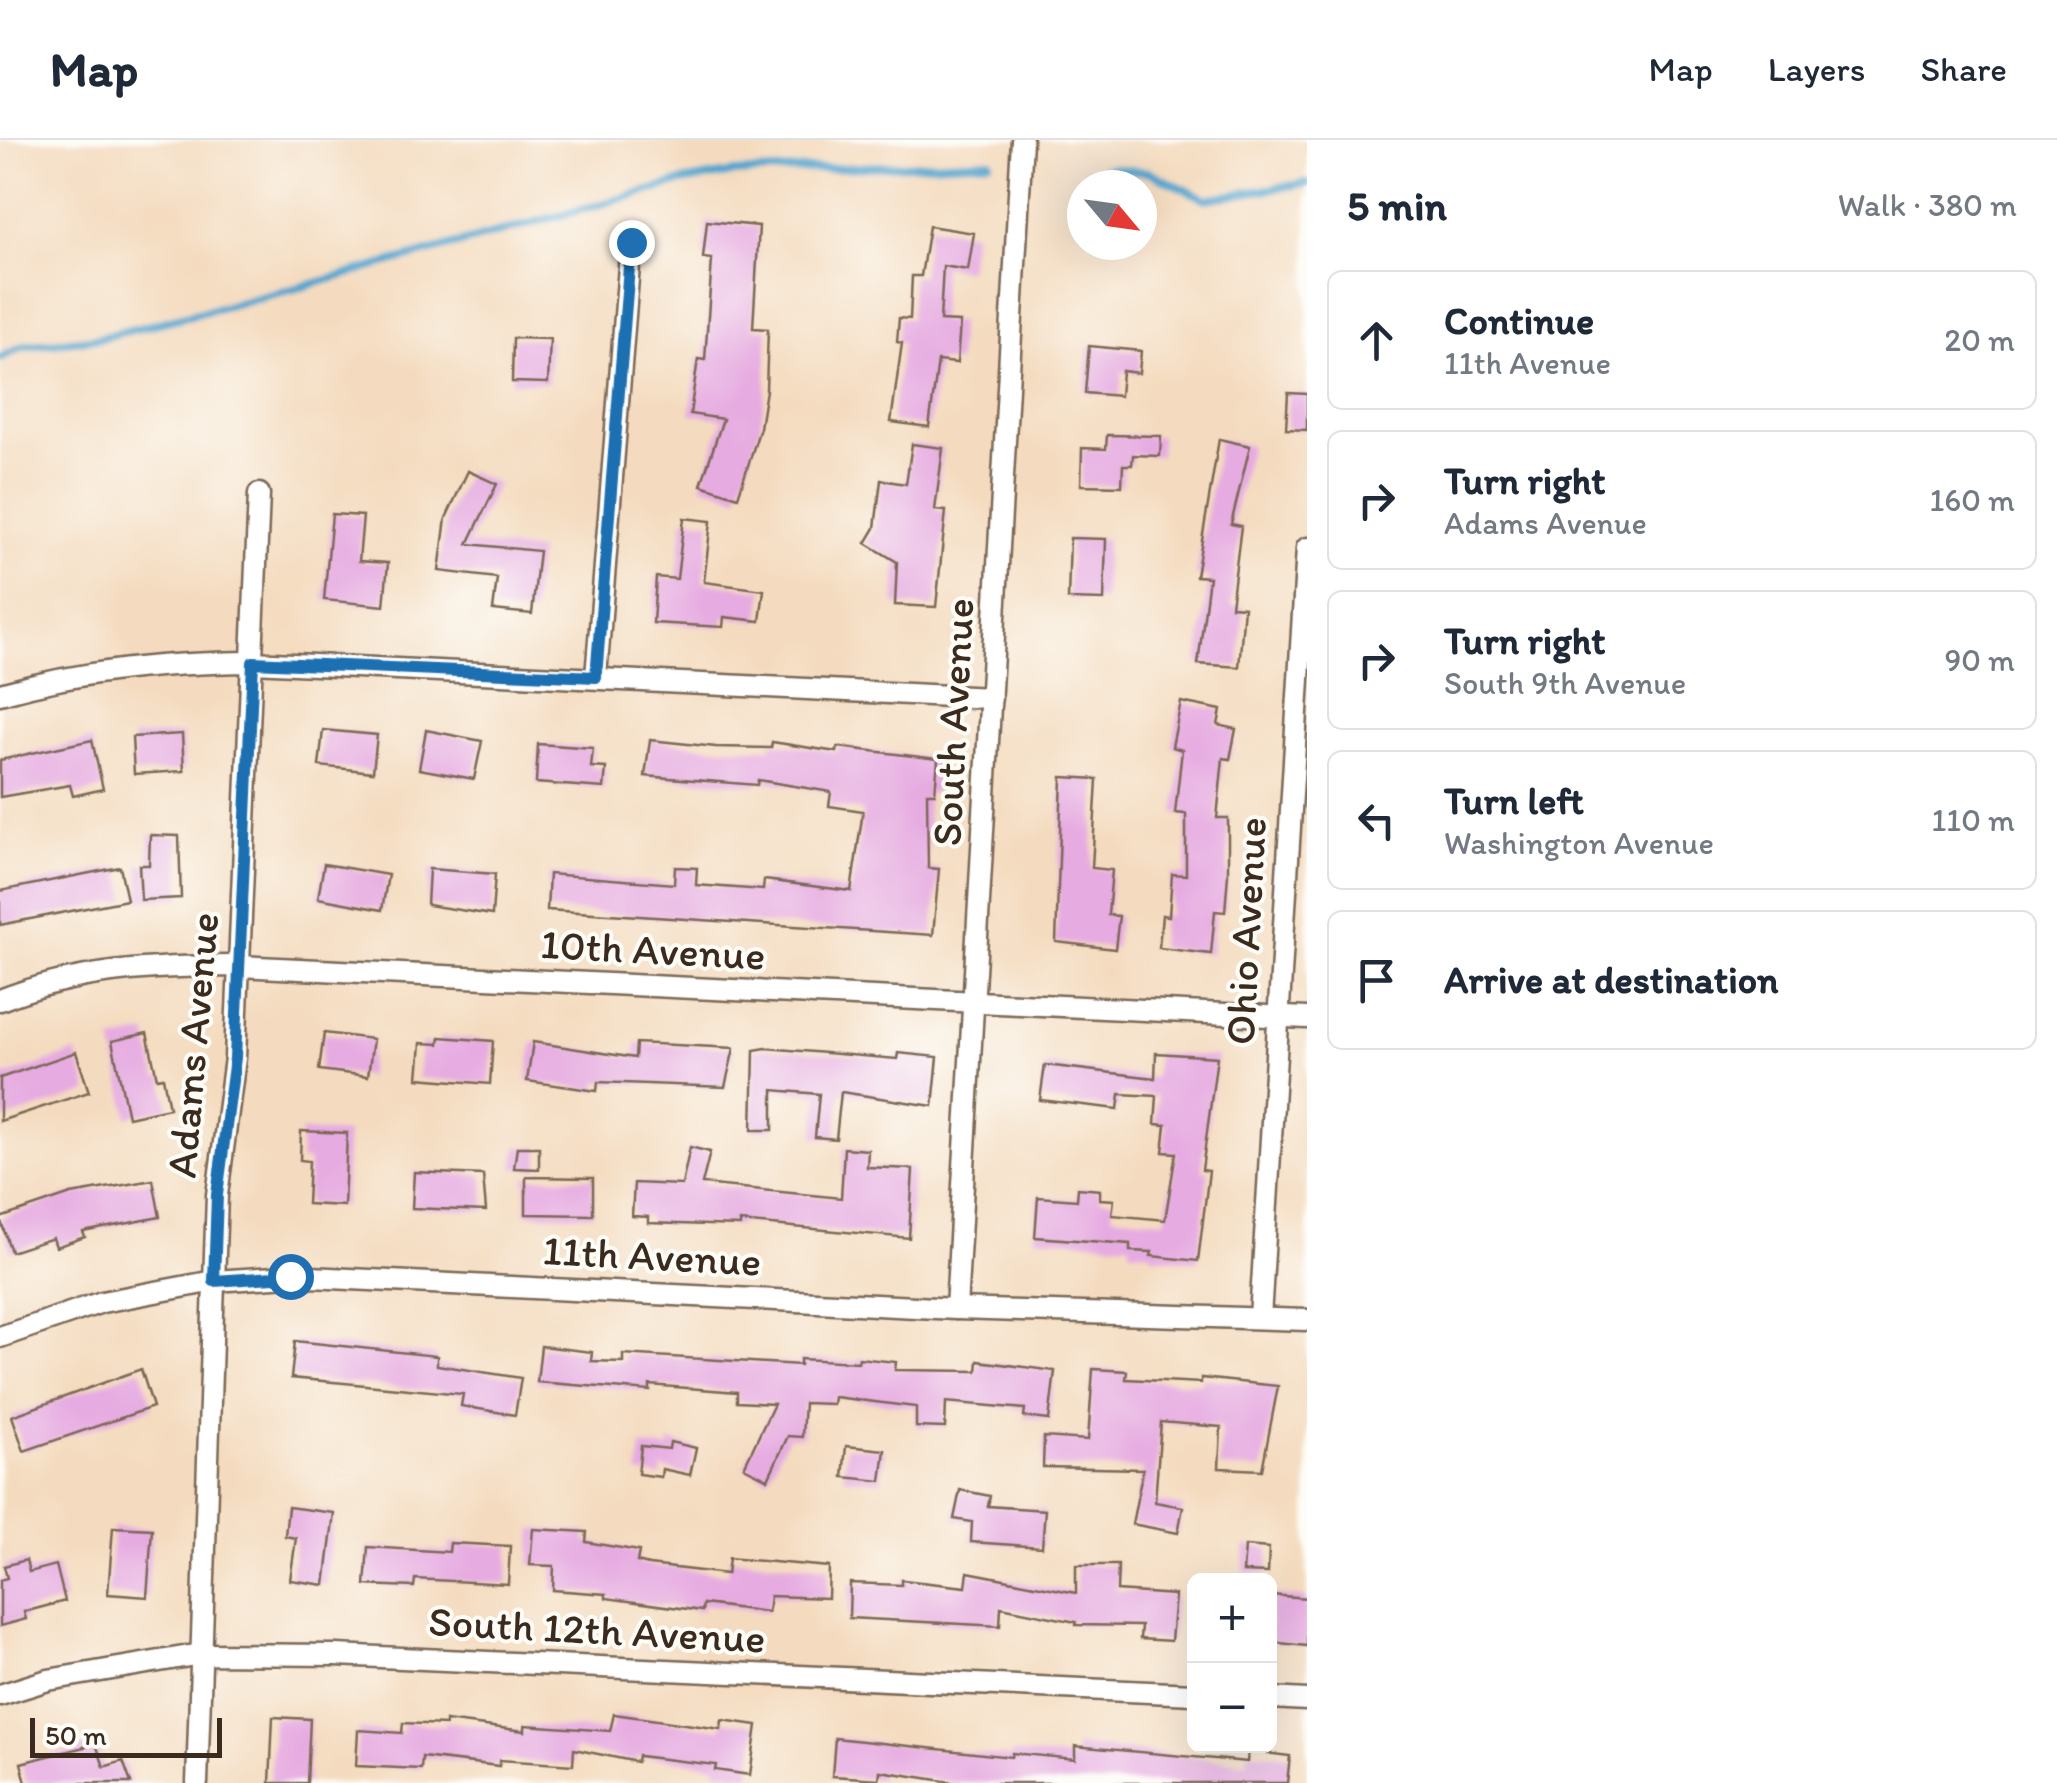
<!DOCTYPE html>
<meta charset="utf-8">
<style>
:root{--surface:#fff;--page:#f2f2f3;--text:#1f2937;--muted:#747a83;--line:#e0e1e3}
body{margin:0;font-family:Itim,sans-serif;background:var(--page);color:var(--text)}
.controls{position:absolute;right:30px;bottom:30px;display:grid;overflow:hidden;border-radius:15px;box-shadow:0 10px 40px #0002}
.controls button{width:90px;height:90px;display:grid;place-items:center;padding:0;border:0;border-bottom:2px solid var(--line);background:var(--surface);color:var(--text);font:50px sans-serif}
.compass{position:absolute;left:1067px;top:30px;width:90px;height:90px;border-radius:50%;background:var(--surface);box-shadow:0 10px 40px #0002;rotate:119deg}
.scale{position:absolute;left:30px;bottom:25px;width:192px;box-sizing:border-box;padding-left:10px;border:5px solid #3b2a1e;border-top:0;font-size:28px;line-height:35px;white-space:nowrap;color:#3b2a1e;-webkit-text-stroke:8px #fdfcf7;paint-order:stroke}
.stop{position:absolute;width:30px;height:30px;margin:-22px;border:8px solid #1f6fb2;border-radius:50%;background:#fff}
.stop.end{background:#1f6fb2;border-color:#fff;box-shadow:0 2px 10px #0008}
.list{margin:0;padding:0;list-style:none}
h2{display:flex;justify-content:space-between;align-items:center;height:130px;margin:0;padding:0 40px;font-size:42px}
h2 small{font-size:32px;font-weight:400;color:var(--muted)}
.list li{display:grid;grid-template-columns:65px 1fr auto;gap:30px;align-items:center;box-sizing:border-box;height:140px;margin:0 20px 20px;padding:0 20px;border:2px solid var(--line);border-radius:15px}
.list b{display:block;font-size:38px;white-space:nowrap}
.list p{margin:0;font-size:32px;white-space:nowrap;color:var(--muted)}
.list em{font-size:32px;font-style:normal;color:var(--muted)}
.icon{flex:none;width:55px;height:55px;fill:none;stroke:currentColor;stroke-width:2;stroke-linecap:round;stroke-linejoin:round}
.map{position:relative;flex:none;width:1307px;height:1643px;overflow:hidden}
header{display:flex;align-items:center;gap:60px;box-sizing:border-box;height:140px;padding:0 50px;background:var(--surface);border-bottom:2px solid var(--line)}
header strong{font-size:48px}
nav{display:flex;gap:55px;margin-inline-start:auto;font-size:35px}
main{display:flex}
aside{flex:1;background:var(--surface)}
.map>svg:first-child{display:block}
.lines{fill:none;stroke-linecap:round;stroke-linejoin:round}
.stream{stroke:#53a4ce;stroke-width:8}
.building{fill:#e6abe1}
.street-casing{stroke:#7c6856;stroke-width:25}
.street{stroke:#fff;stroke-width:20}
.route{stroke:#1f6fb2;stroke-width:12}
.labels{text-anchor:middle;stroke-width:8;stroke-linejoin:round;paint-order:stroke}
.street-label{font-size:42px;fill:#3b2a1e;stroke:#fdfcf7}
</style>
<header>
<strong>Map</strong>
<nav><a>Map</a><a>Layers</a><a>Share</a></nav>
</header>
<main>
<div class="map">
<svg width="1307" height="1643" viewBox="0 0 1307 1643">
<rect width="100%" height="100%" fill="#fdfcf7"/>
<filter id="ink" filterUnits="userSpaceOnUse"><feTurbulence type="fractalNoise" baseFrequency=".01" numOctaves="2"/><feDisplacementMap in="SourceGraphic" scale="20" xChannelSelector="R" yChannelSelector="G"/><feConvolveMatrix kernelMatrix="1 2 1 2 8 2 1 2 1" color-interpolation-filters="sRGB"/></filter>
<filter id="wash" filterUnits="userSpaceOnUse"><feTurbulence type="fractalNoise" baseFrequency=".0048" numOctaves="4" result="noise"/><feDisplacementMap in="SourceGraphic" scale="40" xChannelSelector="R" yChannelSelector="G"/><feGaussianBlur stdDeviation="2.25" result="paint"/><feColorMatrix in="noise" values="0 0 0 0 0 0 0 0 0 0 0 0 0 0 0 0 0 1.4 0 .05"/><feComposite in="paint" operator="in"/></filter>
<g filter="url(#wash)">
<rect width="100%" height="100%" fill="#f4dbbf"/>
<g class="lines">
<g class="stream">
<polyline points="1089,34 1110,28 1149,32 1206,59 1307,43"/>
<polyline points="0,218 24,206 99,198 309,145 681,42 734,33 990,21"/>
</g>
</g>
<g id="blocks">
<g class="building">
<polygon points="707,81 759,86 753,188 768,189 766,250 760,288 738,357 701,345 723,279 690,274 698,219 705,220 712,119 703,118"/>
<polygon points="929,86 974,93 968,130 943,126 940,181 960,182 957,223 938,221 929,287 891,282 902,203 897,202 899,178 910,179 912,136 921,136"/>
<polygon points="513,198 550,199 548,243 512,242"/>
<polygon points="1089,206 1141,211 1139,233 1122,231 1120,256 1085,253"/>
<polygon points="1288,253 1307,254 1307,290 1286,289"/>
<polygon points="1107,295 1161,296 1160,316 1133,315 1132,325 1123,325 1122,346 1081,345 1082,308 1106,309"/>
<polygon points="1219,299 1250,306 1231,384 1241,386 1231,466 1244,467 1239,527 1198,524 1209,437 1196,436"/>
<polygon points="912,304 943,308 935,370 946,371 936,467 895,465 897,422 866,403 875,388 881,340 906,344"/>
<polygon points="468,331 497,344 468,404 539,411 532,474 493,470 497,438 439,431 446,378"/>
<polygon points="332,374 363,376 359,421 388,423 384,466 324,460"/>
<polygon points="684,378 711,381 704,442 764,450 760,481 724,477 723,487 653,483 656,437 677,439"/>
<polygon points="1070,398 1106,399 1104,460 1068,459"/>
<polygon points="1181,562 1221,570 1218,585 1236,589 1230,619 1223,618 1217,678 1228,678 1228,734 1225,772 1215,771 1211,814 1159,808 1162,775 1169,776 1172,734 1186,735 1186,674 1175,673 1182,610 1172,607"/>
<polygon points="323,590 377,595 373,632 319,626"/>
<polygon points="426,590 482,601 474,639 419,629"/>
<polygon points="182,594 184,631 134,634 132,597"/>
<polygon points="92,600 103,649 73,656 70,645 0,657 0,620"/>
<polygon points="650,600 716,607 771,608 772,602 837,612 838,607 938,619 935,653 927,653 928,728 939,729 933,795 547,770 549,734 674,744 675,727 697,728 696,745 763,750 764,740 851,751 863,671 829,666 831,652 758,640 757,645 645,636"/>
<polygon points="538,604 593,608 591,627 606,628 604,648 536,643"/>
<polygon points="1062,637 1097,639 1092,728 1112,730 1108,775 1119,776 1115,809 1056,802"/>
<polygon points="150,695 179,696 181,758 141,760 139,725 149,725"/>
<polygon points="324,724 388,735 382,770 318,758"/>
<polygon points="120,727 127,760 0,785 0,751"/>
<polygon points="429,729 495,734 492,775 427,765"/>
<polygon points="147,893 157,938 163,937 169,968 128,977 112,901"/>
<polygon points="324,893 373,899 368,936 319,930"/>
<polygon points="440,897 493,901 490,944 418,938 421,903 439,904"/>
<polygon points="533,902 635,918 636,903 734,908 725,947 598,942 597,951 527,941"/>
<polygon points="766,908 897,919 898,913 938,917 933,966 841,952 836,999 815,997 819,954 773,950 773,990 752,990 754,910"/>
<polygon points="76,912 89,952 0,981 0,938"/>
<polygon points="1156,913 1217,917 1202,1030 1209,1031 1198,1121 1151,1116 1152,1112 1130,1111 1130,1104 1035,1097 1038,1057 1077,1060 1078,1048 1100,1050 1100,1059 1114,1060 1112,1075 1165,1080 1176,1013 1163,1012 1166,985 1155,984 1157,956 1120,954 1118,969 1040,960 1045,925 1155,938"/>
<polygon points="301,991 347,993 344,1066 307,1064 309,1021 300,1020"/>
<polygon points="517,1007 539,1007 539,1029 514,1028"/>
<polygon points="690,1007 710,1012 702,1044 841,1058 844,1008 868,1010 867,1027 913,1029 909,1098 740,1082 740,1086 648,1083 648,1077 632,1076 634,1043 682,1045"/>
<polygon points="414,1032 483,1035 486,1071 412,1068"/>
<polygon points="526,1037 593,1038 593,1075 526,1074"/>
<polygon points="153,1040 160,1077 83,1092 85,1097 56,1107 53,1098 11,1112 0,1078 71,1054"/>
<polygon points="295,1201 437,1216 437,1225 521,1238 515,1275 461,1266 463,1254 291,1238"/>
<polygon points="541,1206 592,1212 591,1221 623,1222 623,1214 800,1225 800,1219 858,1222 859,1218 896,1222 895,1230 977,1231 978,1221 1055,1231 1049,1280 1024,1277 1025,1269 946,1262 945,1288 916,1287 916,1267 834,1257 833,1264 804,1263 802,1297 788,1296 768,1339 744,1327 774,1264 737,1262 737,1252 650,1245 650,1251 537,1242"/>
<polygon points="141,1229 153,1267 24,1311 12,1276"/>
<polygon points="1093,1229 1127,1231 1126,1239 1201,1243 1201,1238 1278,1246 1262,1330 1219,1328 1221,1287 1161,1282 1155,1362 1183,1367 1178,1393 1132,1384 1143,1329 1043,1327 1044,1297 1088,1300"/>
<polygon points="670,1302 696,1308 690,1335 662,1329 661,1337 638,1334 641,1306 669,1309"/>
<polygon points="846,1306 885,1310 881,1341 843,1337"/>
<polygon points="960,1350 990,1356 988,1366 1045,1370 1042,1407 971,1402 972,1382 954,1379"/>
<polygon points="288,1367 334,1373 325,1445 290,1440 296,1398 285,1396"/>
<polygon points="113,1387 152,1389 147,1457 108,1454"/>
<polygon points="533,1389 587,1392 586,1402 639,1411 637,1422 649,1425 727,1434 729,1418 829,1427 828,1458 770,1456 768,1472 703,1464 702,1471 606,1458 606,1454 553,1450 554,1426 530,1425"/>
<polygon points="450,1403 510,1406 508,1444 415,1439 414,1447 365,1445 368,1407 449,1412"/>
<polygon points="1245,1406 1269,1408 1268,1433 1243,1432"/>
<polygon points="26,1420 29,1432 56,1425 65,1461 24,1472 26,1479 0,1486 0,1440 7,1438 4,1426"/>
<polygon points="1076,1425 1118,1425 1117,1451 1175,1455 1171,1501 1140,1499 1141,1486 1076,1485 1076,1482 1001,1467 1000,1486 849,1478 850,1443 902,1445 902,1440 966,1447 968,1432 1076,1453"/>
<polygon points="1270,1455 1307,1458 1307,1506 1270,1502"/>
<polygon points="614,1574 721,1589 722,1580 757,1585 750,1635 715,1630 716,1625 638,1616 637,1622 574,1609 573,1625 500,1620 499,1626 422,1617 421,1629 356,1626 358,1590 402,1593 403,1583 445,1585 445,1581 525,1591 525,1585 610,1591"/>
<polygon points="273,1577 310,1579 307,1643 270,1643"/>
<polygon points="835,1598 1011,1617 1012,1613 1075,1619 1075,1606 1247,1622 1248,1611 1290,1616 1287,1643 957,1643 880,1631 879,1639 832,1636"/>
<polygon points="96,1604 104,1627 123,1621 131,1643 26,1643 21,1623"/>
</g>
</g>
</g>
<g filter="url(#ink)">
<use href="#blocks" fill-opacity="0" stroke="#7c6856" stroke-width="2.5"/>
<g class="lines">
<g class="street-casing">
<g id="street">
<polyline points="596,537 631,101"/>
<path d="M0 554C84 530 165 523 253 522L991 558"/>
<path d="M0 860C79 829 155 826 239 826L1307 878"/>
<polyline points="956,1169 1022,0"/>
<polyline points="1260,1178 1307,408"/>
<polyline points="0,1197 102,1162 214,1141 290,1136 956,1169 1307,1180"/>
<polyline points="0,1555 48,1540 201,1514 336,1515 1194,1554"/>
<polyline points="1270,1558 1307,1560"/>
<polyline points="197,1643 217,1055 235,918 259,354"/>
</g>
</g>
<use href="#street" class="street"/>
</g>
</g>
<g class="lines" filter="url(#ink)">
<polyline class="route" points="290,1136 214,1141 217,1055 235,918 253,522 596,537 631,102"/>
</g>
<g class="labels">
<g class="street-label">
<text transform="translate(952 582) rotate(-87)" y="15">South Avenue</text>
<text transform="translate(1245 791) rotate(-87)" y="15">Ohio Avenue</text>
<text transform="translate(653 809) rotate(3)" y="15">10th Avenue</text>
<text transform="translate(192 905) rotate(-85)" y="15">Adams Avenue</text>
<text transform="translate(652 1115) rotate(3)" y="15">11th Avenue</text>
<text transform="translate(597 1489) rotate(3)" y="15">South 12th Avenue</text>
</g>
</g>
</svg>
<div class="controls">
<button>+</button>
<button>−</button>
</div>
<svg class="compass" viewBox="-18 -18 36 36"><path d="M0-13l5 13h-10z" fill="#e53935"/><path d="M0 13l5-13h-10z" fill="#747a83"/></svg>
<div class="scale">50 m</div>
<div class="stop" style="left:290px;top:1136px"></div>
<div class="stop end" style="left:631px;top:102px"></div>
</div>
<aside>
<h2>5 min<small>Walk · 380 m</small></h2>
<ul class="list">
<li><svg class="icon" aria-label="ahead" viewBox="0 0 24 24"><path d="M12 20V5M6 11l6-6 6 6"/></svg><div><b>Continue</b><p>11th Avenue</p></div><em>20 m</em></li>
<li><svg class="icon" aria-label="right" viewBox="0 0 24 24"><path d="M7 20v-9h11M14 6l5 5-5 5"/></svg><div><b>Turn right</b><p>Adams Avenue</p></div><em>160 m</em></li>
<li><svg class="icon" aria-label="right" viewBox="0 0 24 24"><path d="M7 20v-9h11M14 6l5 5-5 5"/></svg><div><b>Turn right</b><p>South 9th Avenue</p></div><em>90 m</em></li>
<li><svg class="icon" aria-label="left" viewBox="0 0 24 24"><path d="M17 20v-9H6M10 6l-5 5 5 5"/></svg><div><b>Turn left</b><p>Washington Avenue</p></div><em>110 m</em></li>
<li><svg class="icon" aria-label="arrive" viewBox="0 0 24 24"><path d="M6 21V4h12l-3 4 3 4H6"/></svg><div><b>Arrive at destination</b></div></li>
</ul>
</aside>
</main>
